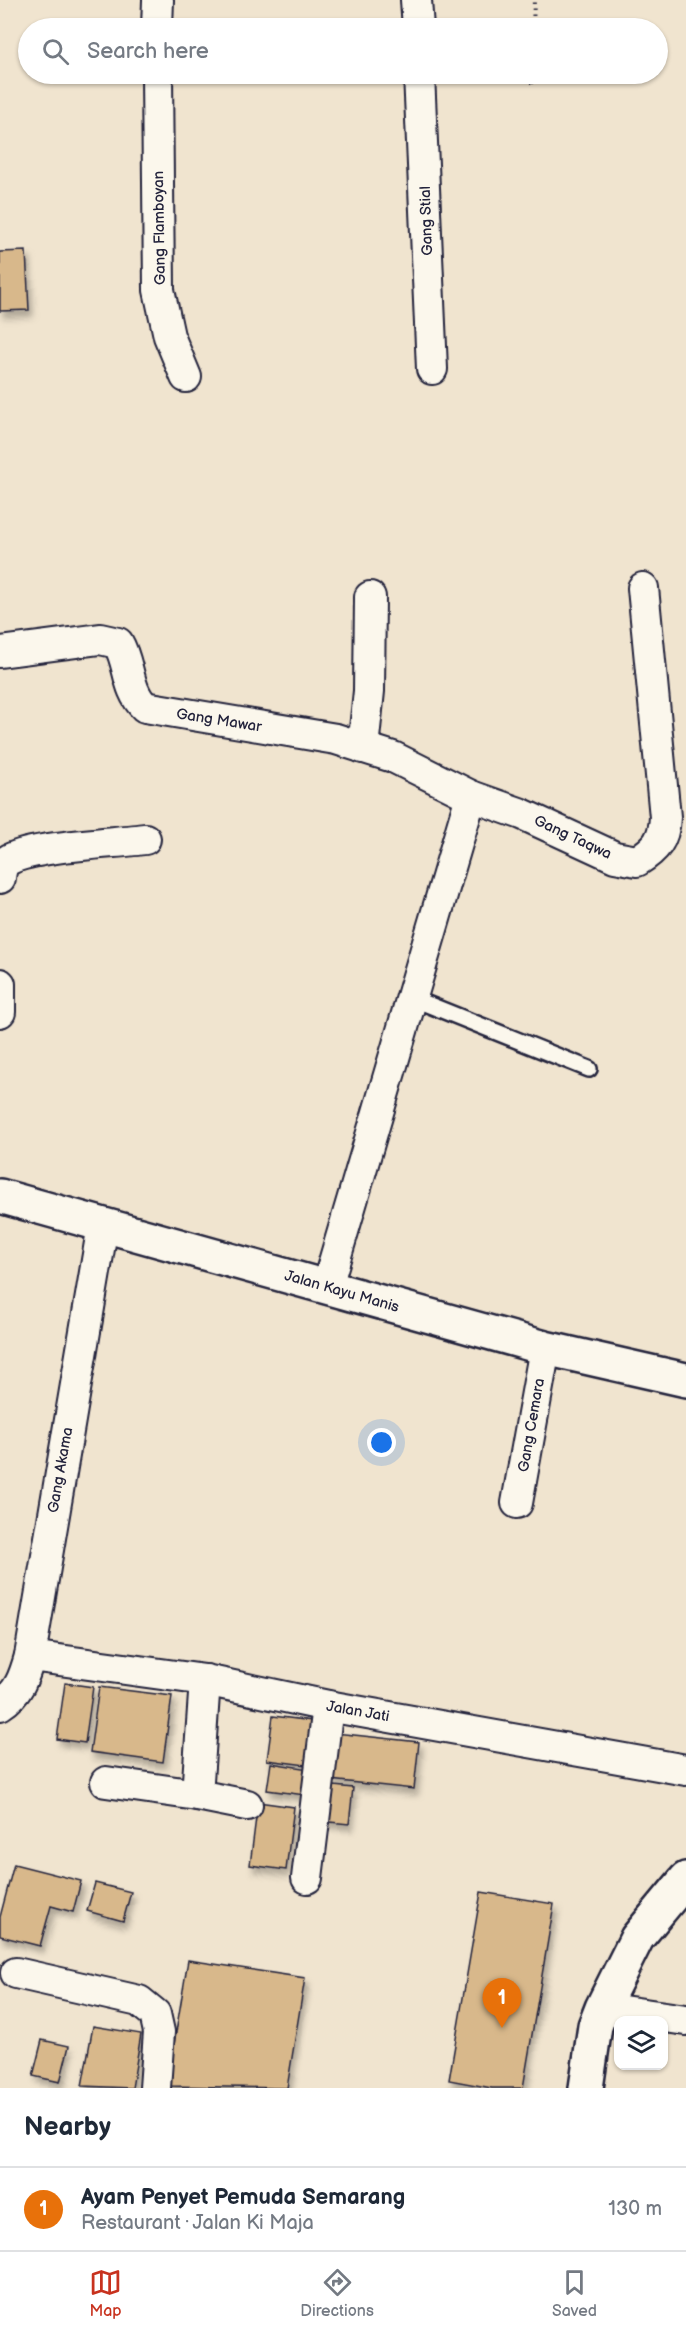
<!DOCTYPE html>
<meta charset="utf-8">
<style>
:root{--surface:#fff;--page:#f2f2f3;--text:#1f2937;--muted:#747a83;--line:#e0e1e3;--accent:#c8321e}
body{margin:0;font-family:"Balsamiq Sans",sans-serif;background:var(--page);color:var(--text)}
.controls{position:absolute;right:18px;bottom:18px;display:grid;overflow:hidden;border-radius:12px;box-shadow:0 2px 4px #0004}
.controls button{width:54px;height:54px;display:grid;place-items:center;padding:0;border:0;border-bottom:2px solid var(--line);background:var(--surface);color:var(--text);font:30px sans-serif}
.you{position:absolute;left:382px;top:1443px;width:21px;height:21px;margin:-15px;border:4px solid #fff;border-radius:50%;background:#1a73e8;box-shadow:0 0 0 9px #1a73e833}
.badge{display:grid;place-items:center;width:39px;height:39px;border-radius:50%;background:var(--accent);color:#fff;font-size:20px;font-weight:700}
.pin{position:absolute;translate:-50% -50px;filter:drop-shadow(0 2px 3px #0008)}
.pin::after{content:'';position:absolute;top:32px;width:21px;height:18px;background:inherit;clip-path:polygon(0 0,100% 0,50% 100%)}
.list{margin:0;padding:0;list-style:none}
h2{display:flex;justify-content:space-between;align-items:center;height:78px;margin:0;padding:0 24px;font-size:26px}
h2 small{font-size:20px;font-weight:400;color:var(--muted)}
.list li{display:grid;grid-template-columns:39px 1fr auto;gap:18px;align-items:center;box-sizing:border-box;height:84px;padding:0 24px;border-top:2px solid var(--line)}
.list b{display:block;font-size:22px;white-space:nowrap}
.list p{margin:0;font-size:20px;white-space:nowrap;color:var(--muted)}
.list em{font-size:20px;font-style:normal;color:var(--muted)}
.icon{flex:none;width:33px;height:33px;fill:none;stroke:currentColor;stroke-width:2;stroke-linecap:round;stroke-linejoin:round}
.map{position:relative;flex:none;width:686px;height:2088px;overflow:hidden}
.search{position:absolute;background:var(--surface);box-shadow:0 2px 4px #0004;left:18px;right:18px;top:18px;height:66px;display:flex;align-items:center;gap:15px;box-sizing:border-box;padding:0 21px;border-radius:33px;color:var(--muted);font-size:22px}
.sheet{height:162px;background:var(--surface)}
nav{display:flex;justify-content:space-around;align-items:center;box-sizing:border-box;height:84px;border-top:2px solid var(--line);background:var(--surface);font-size:16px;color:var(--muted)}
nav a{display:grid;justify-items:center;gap:3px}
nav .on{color:var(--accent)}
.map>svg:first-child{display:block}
.building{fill:#d8b88b;stroke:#22223b;stroke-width:1.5;filter:url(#shadow)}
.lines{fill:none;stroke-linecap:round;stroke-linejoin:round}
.lane-casing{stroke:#22223b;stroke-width:20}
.street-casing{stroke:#22223b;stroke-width:34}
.secondary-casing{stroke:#22223b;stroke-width:38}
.path{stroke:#22223b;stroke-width:4;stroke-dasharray:1.5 4.5;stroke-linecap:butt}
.lane{stroke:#fbf7ec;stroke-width:15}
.street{stroke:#fbf7ec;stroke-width:30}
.secondary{stroke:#fbf7ec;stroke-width:33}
.labels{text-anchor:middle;stroke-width:4.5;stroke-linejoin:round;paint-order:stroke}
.street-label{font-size:15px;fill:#22223b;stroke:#fbf7ec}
</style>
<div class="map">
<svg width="686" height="2088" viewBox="0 0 686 2088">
<defs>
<filter id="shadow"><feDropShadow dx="3.5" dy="6" stdDeviation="3" flood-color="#0004"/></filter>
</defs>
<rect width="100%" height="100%" fill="#f0e4cf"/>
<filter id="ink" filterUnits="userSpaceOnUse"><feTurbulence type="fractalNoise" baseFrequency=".0167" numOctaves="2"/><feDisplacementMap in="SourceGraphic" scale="12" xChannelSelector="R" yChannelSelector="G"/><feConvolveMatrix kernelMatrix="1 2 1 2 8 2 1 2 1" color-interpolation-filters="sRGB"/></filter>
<g filter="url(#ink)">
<g class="building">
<polygon points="26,251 29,310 0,311 0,252"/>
<polygon points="65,1683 93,1687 85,1743 57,1739"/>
<polygon points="99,1687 172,1696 163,1762 90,1752"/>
<polygon points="273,1716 312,1721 306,1765 267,1760"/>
<polygon points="335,1733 419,1742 414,1789 330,1780"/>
<polygon points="271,1763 309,1769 305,1795 267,1790"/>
<polygon points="324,1785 353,1788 349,1824 320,1821"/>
<polygon points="258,1802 294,1807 286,1870 250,1865"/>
<polygon points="14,1864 81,1881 73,1912 51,1906 40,1946 0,1936 0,1917"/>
<polygon points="95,1883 131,1892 123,1921 87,1911"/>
<polygon points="481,1892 554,1904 523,2088 492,2088 449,2080"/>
<polygon points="188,1960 305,1978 287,2088 167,2086"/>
<polygon points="93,2026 141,2034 132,2088 82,2086"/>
<polygon points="42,2040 69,2046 60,2082 33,2076"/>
</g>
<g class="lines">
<g class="lane-casing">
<polyline id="lane" points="412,998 589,1069"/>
</g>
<g class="street-casing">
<g id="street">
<polyline points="416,0 418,28"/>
<polyline points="157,28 158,0"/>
<polyline points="157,74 159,290 169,336 186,377"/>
<polyline points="419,74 432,369"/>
<path d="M0 652 100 639 118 643C130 663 127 691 145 707L336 739 393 757 471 796 522 814 615 857 637 861C656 849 664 840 665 817L643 588"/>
<polyline points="363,748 369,691 370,597"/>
<path d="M0 878C1 870 2 863 10 859 35 846 114 843 145 839"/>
<polyline points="0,984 0,1012"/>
<polyline points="327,1286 471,796"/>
<polyline points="517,1503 545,1348"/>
<polyline points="30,1656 205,1680 328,1706 686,1770"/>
<polyline points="205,1680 197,1795 247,1805"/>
<path d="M0 1705C19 1693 24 1677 30 1656L103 1225"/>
<polyline points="106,1782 197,1795"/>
<polyline points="307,1878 328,1706"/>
<polyline points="16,1973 139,2001 155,2014 159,2032 155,2088"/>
<polyline points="602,2008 686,2020"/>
</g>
</g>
<g class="secondary-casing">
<g id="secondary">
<polyline points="0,1196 545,1348 686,1380"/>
<polyline points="586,2088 595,2026 602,2008 637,1938 686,1879"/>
</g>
</g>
<g class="path">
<polyline points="533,28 534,0"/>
<polyline points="532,84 532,74"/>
</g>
<use href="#lane" class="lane"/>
<use href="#street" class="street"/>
<use href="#secondary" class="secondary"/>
</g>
</g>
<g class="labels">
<g class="street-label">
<text transform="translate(426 221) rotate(-92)" y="5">Gang Stial</text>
<text transform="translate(159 228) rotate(-91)" y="5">Gang Flamboyan</text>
<text transform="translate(219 720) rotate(9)" y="5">Gang Mawar</text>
<text transform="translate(573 837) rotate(25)" y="5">Gang Taqwa</text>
<text transform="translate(342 1291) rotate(16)" y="5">Jalan Kayu Manis</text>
<text transform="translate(531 1425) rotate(-80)" y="5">Gang Cemara</text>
<text transform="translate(60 1470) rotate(-80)" y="5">Gang Akama</text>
<text transform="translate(358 1711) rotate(10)" y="5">Jalan Jati</text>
</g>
</g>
</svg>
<div class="controls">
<button><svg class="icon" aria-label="layers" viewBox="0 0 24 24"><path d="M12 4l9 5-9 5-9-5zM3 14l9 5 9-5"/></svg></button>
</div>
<div class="you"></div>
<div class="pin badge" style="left:502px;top:2028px;background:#e8710a">1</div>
<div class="search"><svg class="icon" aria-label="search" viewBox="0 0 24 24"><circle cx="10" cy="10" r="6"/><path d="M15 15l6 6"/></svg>Search here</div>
</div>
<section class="sheet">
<h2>Nearby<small></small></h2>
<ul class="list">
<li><span class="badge" style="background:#e8710a">1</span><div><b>Ayam Penyet Pemuda Semarang</b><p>Restaurant · Jalan Ki Maja</p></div><em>130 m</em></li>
</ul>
</section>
<nav>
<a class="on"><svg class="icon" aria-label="map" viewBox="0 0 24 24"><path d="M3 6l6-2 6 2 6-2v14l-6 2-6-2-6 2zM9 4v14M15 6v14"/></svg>Map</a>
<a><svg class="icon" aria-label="directions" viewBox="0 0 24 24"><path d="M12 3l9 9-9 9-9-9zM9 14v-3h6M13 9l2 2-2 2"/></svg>Directions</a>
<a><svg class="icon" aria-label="saved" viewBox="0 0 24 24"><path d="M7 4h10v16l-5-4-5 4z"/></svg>Saved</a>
</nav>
